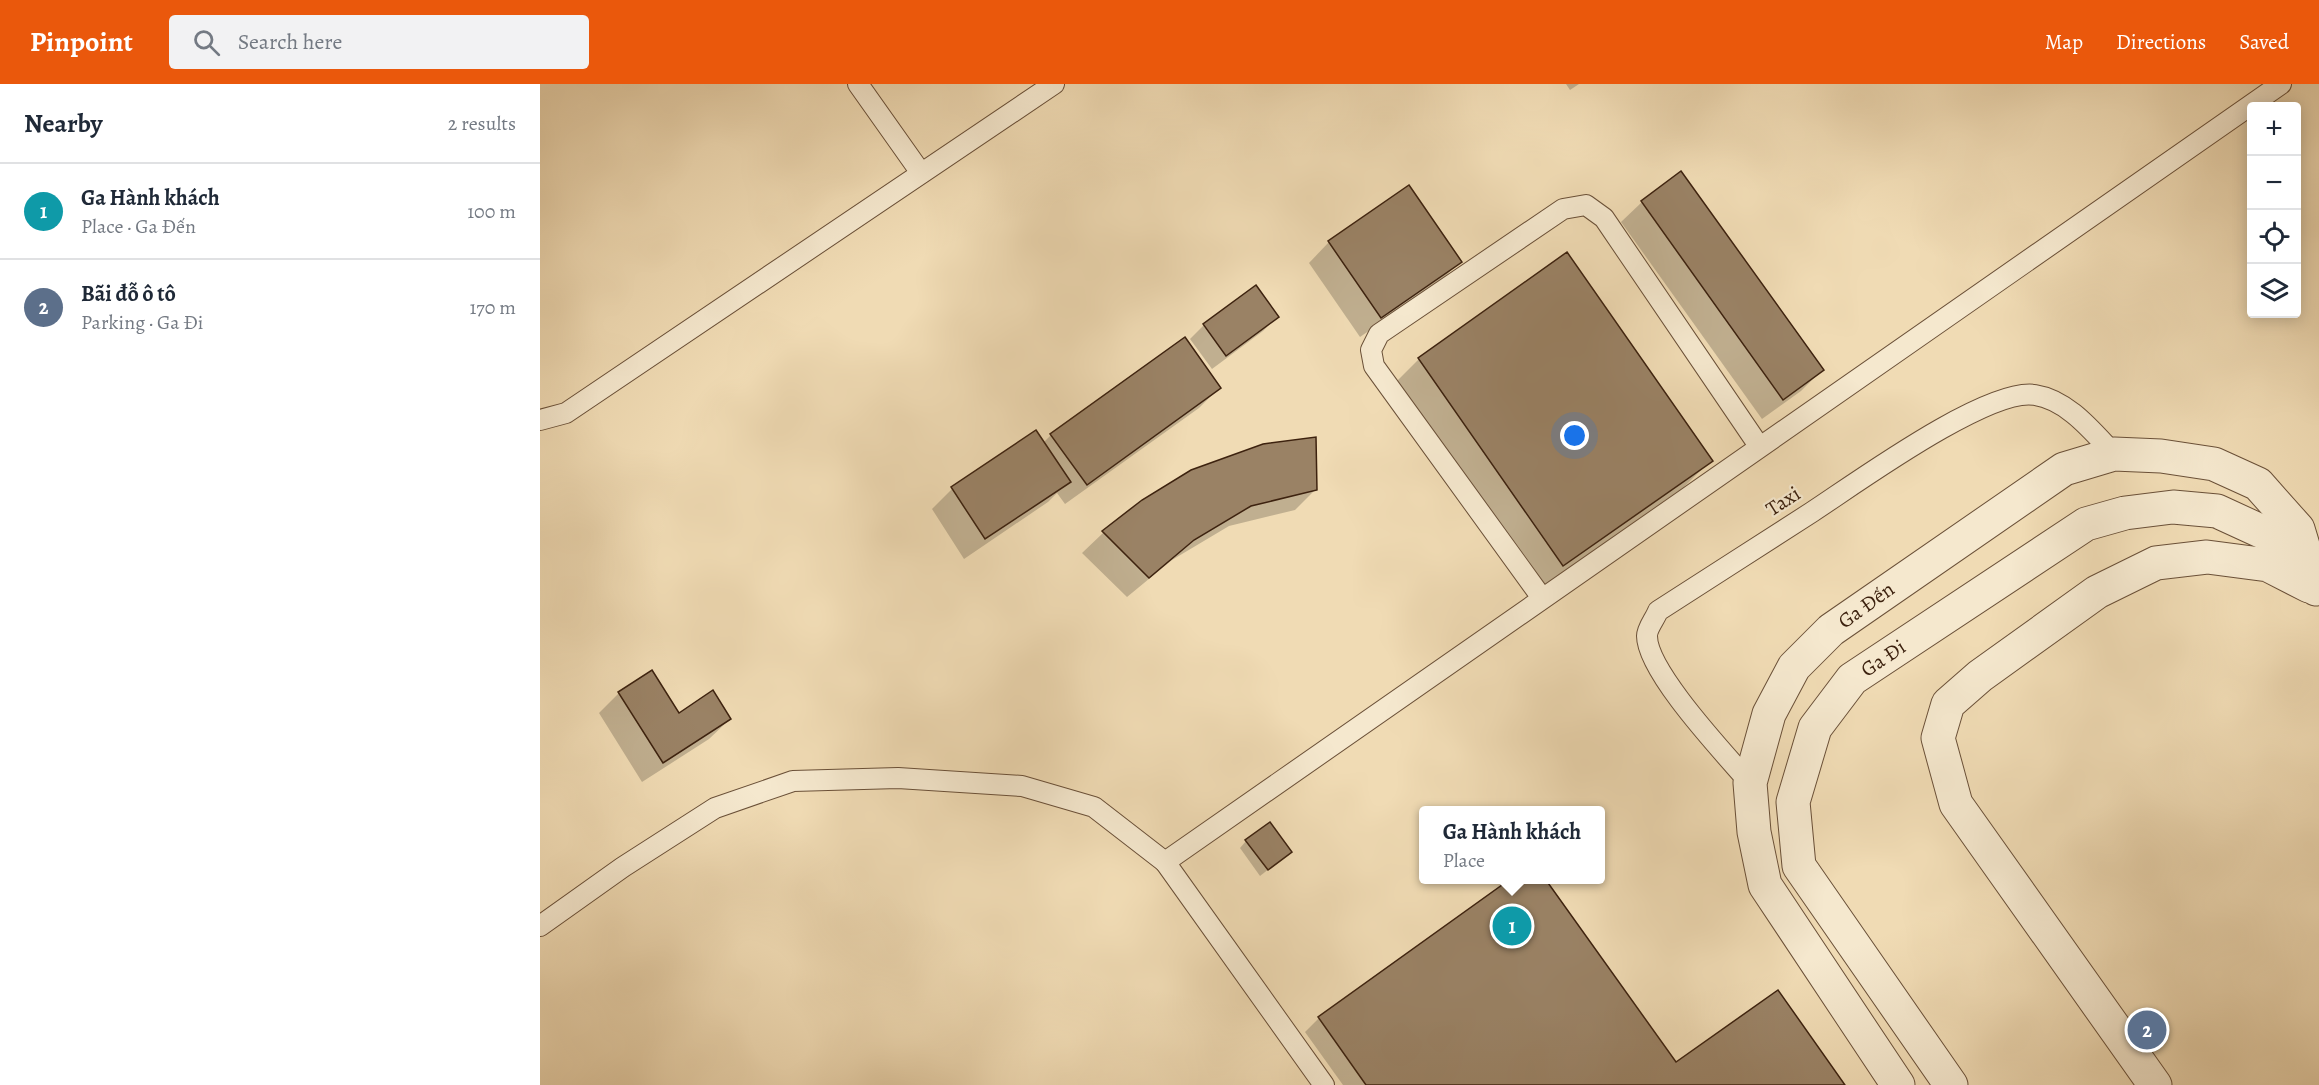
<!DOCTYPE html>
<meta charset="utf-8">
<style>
:root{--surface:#fff;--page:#f2f2f3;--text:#1f2937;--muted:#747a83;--line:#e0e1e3;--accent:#ea580c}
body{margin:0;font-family:Alegreya,serif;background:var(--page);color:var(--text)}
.controls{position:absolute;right:18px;top:18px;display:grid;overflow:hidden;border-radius:6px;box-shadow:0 3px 15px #0003}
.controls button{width:54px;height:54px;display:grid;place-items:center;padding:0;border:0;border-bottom:2px solid var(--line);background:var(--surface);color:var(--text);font:30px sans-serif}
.you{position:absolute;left:1035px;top:352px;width:21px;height:21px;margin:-15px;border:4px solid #fff;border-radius:50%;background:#1a73e8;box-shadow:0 0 0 9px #1a73e833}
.badge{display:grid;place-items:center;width:39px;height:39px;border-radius:50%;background:var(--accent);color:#fff;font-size:20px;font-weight:700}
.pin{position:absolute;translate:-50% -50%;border:3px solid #fff;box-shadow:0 2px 6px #0006}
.popup{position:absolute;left:879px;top:722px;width:186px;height:78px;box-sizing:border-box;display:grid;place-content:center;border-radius:6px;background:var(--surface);filter:drop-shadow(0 2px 4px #0005);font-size:20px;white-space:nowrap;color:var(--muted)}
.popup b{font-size:22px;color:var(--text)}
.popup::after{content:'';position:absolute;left:50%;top:100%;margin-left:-12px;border:12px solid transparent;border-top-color:var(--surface)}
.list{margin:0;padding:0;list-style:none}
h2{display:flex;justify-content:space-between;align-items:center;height:78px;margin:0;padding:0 24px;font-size:26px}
h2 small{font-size:20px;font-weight:400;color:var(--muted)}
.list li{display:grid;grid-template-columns:39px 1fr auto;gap:18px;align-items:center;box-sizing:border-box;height:96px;padding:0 24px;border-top:2px solid var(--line)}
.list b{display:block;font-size:22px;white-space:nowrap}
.list p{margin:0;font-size:20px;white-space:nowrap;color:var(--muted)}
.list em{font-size:20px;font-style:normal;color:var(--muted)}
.icon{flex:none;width:33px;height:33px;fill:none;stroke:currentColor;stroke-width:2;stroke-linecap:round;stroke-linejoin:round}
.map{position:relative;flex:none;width:1779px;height:1001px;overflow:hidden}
header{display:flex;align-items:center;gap:36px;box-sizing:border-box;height:84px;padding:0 30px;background:var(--accent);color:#fff}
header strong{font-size:28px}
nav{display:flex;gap:33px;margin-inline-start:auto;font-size:21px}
.search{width:420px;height:54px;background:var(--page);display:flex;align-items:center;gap:15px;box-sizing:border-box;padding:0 21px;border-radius:6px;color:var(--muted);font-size:22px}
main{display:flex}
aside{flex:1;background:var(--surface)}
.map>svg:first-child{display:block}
.shadow{fill:#0003}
.building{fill:#9a8265;stroke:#3d220f;stroke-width:1.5}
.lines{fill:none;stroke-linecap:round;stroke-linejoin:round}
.service-casing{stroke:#6a5038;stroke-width:22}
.minor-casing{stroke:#6a5038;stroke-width:35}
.service{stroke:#f5e8ce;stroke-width:20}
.minor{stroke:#f5e8ce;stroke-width:33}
.labels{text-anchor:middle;stroke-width:4.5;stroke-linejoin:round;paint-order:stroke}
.street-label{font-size:21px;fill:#3d220f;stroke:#f5e8ce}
</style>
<header>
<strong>Pinpoint</strong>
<div class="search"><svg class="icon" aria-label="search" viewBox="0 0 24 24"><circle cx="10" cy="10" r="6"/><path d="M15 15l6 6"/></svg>Search here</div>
<nav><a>Map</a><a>Directions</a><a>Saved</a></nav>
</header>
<main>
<aside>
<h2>Nearby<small>2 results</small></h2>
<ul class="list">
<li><span class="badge" style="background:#0f9aa8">1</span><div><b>Ga Hành khách</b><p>Place · Ga Đến</p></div><em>100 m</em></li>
<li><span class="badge" style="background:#5c6f8a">2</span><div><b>Bãi đỗ ô tô</b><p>Parking · Ga Đi</p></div><em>170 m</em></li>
</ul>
</aside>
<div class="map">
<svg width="1779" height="1001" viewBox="0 0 1779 1001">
<rect width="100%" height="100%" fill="#f0dbb4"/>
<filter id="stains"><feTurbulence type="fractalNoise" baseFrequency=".00333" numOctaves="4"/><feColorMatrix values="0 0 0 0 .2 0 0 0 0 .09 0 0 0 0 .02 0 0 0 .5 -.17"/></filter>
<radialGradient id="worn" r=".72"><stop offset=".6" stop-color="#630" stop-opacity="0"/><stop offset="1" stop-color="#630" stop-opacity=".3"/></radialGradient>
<g class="shadow">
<polygon points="1026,0 1039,0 1030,6"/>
<polygon points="1102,118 1282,286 1261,307 1222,335 1081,138"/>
<polygon points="789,158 920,178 899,198 820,253 769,179"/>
<polygon points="737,233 723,247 672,285 650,255 664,241"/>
<polygon points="879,275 1171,376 1144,403 996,507 853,301"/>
<polygon points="679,304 659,324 525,420 517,409 508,418 424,475 392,425 412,405 496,348 503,359 511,351"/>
<polygon points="776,405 755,426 689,442 632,476 587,513 542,469 563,449 603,417"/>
<polygon points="79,609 138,631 190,635 169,655 102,698 59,629"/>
<polygon points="706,757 743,774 720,792 700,764"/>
<polygon points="971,796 1004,796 1136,981 1304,1001 803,1001 765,948 779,934"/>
</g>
<g class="building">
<polygon points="1141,87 1284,286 1243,316 1101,117"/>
<polygon points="869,101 922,178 841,234 788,157"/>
<polygon points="1027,168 1173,377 1023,482 878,274"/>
<polygon points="716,201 739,233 686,272 663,240"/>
<polygon points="645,253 681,304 547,401 510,350"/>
<polygon points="496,346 531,398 445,455 411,403"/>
<polygon points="776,353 777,406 711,422 654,456 609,494 562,447 602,416 651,386 723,360"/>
<polygon points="112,586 139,629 173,606 191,635 123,679 78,608"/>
<polygon points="730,738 752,768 728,786 705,756"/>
<polygon points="969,796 1006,796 1136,978 1238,906 1305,1001 826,1001 778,933"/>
</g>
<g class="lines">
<g class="service-casing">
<g id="service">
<polyline points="318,0 381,89"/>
<polyline points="0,336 26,329 514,0"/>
<polyline points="1002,514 834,282 831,266 839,250 1023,125 1046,121 1064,134 1219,362"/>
<path d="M1210 699C1186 671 1107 588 1107 552 1107 544 1115 535 1118 527 1169 494 1221 461 1272 428 1315 400 1448 303 1495 311 1528 316 1553 348 1574 370"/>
<polyline points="0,842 83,783 175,724 253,697 358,694 482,702 554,723 625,778"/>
<polyline points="784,1001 625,778 1741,0"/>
</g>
</g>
<g class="minor-casing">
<g id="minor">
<polyline points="1358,1001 1225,801 1214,748 1210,699 1229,630 1254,583 1291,546 1524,385 1574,370 1621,372 1674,380 1718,400 1758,445 1776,505"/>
<polyline points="1411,1001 1259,782 1253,718 1275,644 1312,595 1546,440 1585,429 1633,423 1677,427 1738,455 1763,488"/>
<polyline points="1615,1001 1416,720 1398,654 1408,620 1440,592 1557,508 1616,479 1667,473 1728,481 1769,502"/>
</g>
</g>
<use href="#service" class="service"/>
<use href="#minor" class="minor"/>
</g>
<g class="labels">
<g class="street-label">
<text transform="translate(1243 417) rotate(-33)" y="7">Taxi</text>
<text transform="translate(1326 521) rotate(-36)" y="7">Ga Đến</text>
<text transform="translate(1343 574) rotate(-34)" y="7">Ga Đi</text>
</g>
</g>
<rect width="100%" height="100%" filter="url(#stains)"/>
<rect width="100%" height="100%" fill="url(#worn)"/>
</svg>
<div class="controls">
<button>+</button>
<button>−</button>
<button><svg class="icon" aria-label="locate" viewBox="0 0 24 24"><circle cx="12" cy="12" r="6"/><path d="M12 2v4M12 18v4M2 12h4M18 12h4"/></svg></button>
<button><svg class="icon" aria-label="layers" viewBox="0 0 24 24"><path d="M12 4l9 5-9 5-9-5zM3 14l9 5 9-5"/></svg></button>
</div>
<div class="you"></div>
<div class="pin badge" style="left:972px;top:842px;background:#0f9aa8">1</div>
<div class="popup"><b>Ga Hành khách</b>Place</div>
<div class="pin badge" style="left:1607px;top:946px;background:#5c6f8a">2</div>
</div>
</main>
